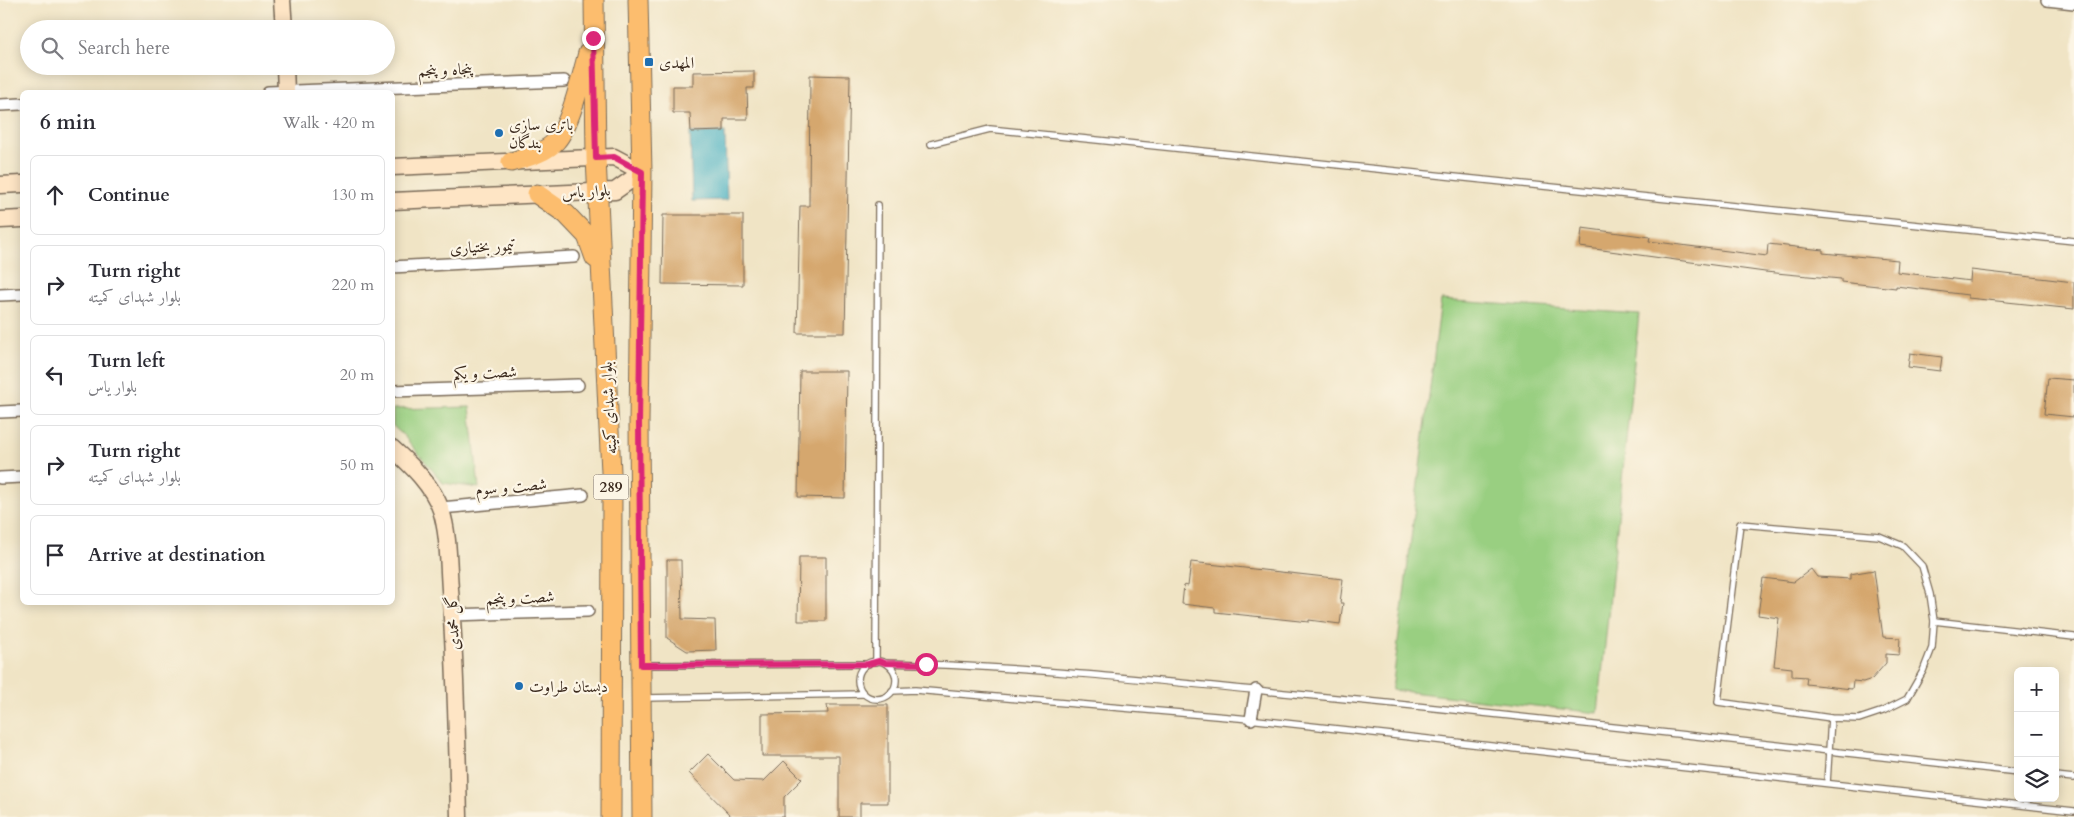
<!DOCTYPE html>
<meta charset="utf-8">
<style>
:root{--surface:#fff;--page:#f7f7f7;--text:#2b2b33;--muted:#7c7c81;--line:#e1e1e2}
body{margin:0;font-family:Cardo,Amiri,serif;background:var(--page);color:var(--text)}
.controls{position:absolute;right:15px;bottom:15px;display:grid;overflow:hidden;border-radius:8px;box-shadow:0 2px 12px #0003}
.controls button{width:45px;height:45px;display:grid;place-items:center;padding:0;border:0;border-bottom:1px solid var(--line);background:var(--surface);color:var(--text);font:25px sans-serif}
.stop{position:absolute;width:15px;height:15px;margin:-11px;border:4px solid #db2777;border-radius:50%;background:#fff}
.stop.end{background:#db2777;border-color:#fff;box-shadow:0 1px 5px #0008}
.list{margin:0;padding:0;list-style:none}
h2{display:flex;justify-content:space-between;align-items:center;height:65px;margin:0;padding:0 20px;font-size:21px}
h2 small{font-size:16px;font-weight:400;color:var(--muted)}
.list li{display:grid;grid-template-columns:32px 1fr auto;gap:15px;align-items:center;box-sizing:border-box;height:80px;margin:0 10px 10px;padding:0 10px;border:1px solid var(--line);border-radius:8px}
.list b{display:block;font-size:19px;white-space:nowrap}
.list p{margin:0;font-size:16px;white-space:nowrap;color:var(--muted)}
.list em{font-size:16px;font-style:normal;color:var(--muted)}
.icon{flex:none;width:28px;height:28px;fill:none;stroke:currentColor;stroke-width:2;stroke-linecap:round;stroke-linejoin:round}
.map{position:relative;flex:none;width:2074px;height:817px;overflow:hidden}
.search{position:absolute;background:var(--surface);box-shadow:0 2px 12px #0003;left:20px;top:20px;width:375px;height:55px;display:flex;align-items:center;gap:12px;box-sizing:border-box;padding:0 18px;border-radius:28px;color:var(--muted);font-size:19px}
.panel{position:absolute;background:var(--surface);box-shadow:0 2px 12px #0003;left:20px;top:90px;width:375px;height:515px;border-radius:8px}
.map>svg:first-child{display:block}
.green{fill:#99cf81;stroke:#6a7c50}
.water{fill:#43aec1;stroke:#3f6c70}
.building{fill:#d5a76e}
.lines{fill:none;stroke-linecap:round;stroke-linejoin:round}
.lane-casing{stroke:#7a6b58;stroke-width:8}
.street-casing{stroke:#7a6b58;stroke-width:14}
.secondary-casing{stroke:#7a6b58;stroke-width:19}
.primary-casing{stroke:#7a6b58;stroke-width:21}
.lane{stroke:#fff;stroke-width:5.5}
.street{stroke:#fff;stroke-width:11}
.secondary{stroke:#fee5c5;stroke-width:16}
.primary{stroke:#fcbd6e;stroke-width:19}
.route{stroke:#db2777;stroke-width:6}
.poi-dot{fill:#1f6fb2;stroke:#fcf5e5;stroke-width:2}
.labels{text-anchor:middle;stroke-width:4.5;stroke-linejoin:round;paint-order:stroke}
.shield{fill:#fcf5e5;stroke:#75675a;stroke-width:1}
.shield-label{font-size:15px;font-weight:bold;fill:#3b2a1e}
.poi-label{font-size:16px;fill:#3b2a1e;stroke:#fcf5e5;text-anchor:start}
.street-label{font-size:16px;fill:#3b2a1e;stroke:#fcf5e5}
</style>
<div class="map">
<svg width="2074" height="817" viewBox="0 0 2074 817">
<rect width="100%" height="100%" fill="#fcf5e5"/>
<filter id="ink" filterUnits="userSpaceOnUse"><feTurbulence type="fractalNoise" baseFrequency=".02" numOctaves="2"/><feDisplacementMap in="SourceGraphic" scale="10" xChannelSelector="R" yChannelSelector="G"/><feConvolveMatrix kernelMatrix="1 2 1 2 8 2 1 2 1" color-interpolation-filters="sRGB"/></filter>
<filter id="wash" filterUnits="userSpaceOnUse"><feTurbulence type="fractalNoise" baseFrequency=".0096" numOctaves="4" result="noise"/><feDisplacementMap in="SourceGraphic" scale="20" xChannelSelector="R" yChannelSelector="G"/><feGaussianBlur stdDeviation="1.12" result="paint"/><feColorMatrix in="noise" values="0 0 0 0 0 0 0 0 0 0 0 0 0 0 0 0 0 1.4 0 .05"/><feComposite in="paint" operator="in"/></filter>
<g filter="url(#wash)">
<rect width="100%" height="100%" fill="#f0e4c5"/>
<g class="green">
<polygon points="1441,300 1639,314 1598,713 1392,690"/>
<polygon points="470,407 479,488 443,483 404,436 393,426 393,409"/>
</g>
<polygon class="water" points="725,132 727,200 692,201 690,133"/>
<g id="blocks">
<g class="building">
<polygon points="754,71 754,88 747,88 748,119 724,119 724,131 691,132 690,113 673,113 673,86 693,86 693,72"/>
<polygon points="810,75 850,76 845,333 797,333 800,206 809,206"/>
<polygon points="663,215 743,215 743,285 662,284"/>
<polygon points="1582,228 1650,237 1649,241 1767,256 1768,244 1823,250 1823,253 1898,260 1897,272 1970,281 1971,270 2074,282 2074,309 1968,298 1968,295 1896,286 1896,288 1841,282 1841,279 1765,272 1580,247"/>
<polygon points="1910,353 1942,357 1940,371 1908,367"/>
<polygon points="800,371 847,371 845,498 798,497"/>
<polygon points="2048,378 2074,380 2074,417 2044,414"/>
<polygon points="799,557 826,557 826,621 798,621"/>
<polygon points="667,560 681,560 682,619 715,620 716,650 687,651 667,638"/>
<polygon points="1191,562 1343,579 1340,603 1343,603 1340,624 1309,620 1309,622 1215,612 1215,608 1182,604 1184,585 1188,586"/>
<polygon points="1811,569 1817,577 1850,579 1850,574 1874,570 1883,637 1900,638 1899,655 1886,654 1886,663 1872,679 1863,682 1853,681 1852,689 1806,684 1807,677 1792,676 1792,668 1774,666 1779,618 1758,615 1763,578 1794,582"/>
<polygon points="827,705 888,705 888,803 860,803 860,817 839,817 839,756 762,756 762,714 828,713"/>
<polygon points="708,754 734,780 764,781 784,761 802,779 784,797 784,817 732,817 689,773"/>
</g>
</g>
</g>
<g filter="url(#ink)">
<use href="#blocks" fill-opacity="0" stroke="#7a6b58" stroke-width="1"/>
<g class="lines">
<g class="lane-casing">
<g id="lane">
<polyline points="931,144 990,129 2074,241"/>
<polyline points="1934,621 2074,637"/>
<circle cx="877" cy="680" r="19"/>
<polyline points="876,662 878,205"/>
<path d="M885 663C1018 666 1152 680 1284 693 1529 716 1773 745 2018 772"/>
<polyline points="645,665 868,664"/>
<polyline points="892,691 915,690 1239,718 2074,811"/>
<polyline points="644,698 863,694"/>
<polyline points="2055,776 2074,778"/>
<polyline points="1827,783 1831,718 1859,719 1883,711 1907,699 1923,671 1932,648 1934,621 1930,594 1922,566 1903,546 1879,536 1740,524 1718,702 1831,718"/>
</g>
</g>
<g class="street-casing">
<g id="street">
<polyline points="2047,0 2074,3"/>
<polyline points="268,92 564,81"/>
<polyline points="0,105 22,104"/>
<polyline points="392,267 574,257"/>
<polyline points="0,295 22,294"/>
<polyline points="392,391 578,385"/>
<polyline points="0,412 22,411"/>
<polyline points="0,478 22,477"/>
<polyline points="441,508 583,495"/>
<polyline points="452,615 588,611"/>
<polyline points="1251,719 1256,690"/>
</g>
</g>
<g class="secondary-casing">
<g id="secondary">
<polyline points="282,0 284,29"/>
<polyline points="285,66 286,92"/>
<polyline points="392,167 614,157 642,172 615,191 392,201"/>
<polyline points="0,185 22,184"/>
<polyline points="0,220 22,219"/>
<path d="M392 448C411 465 433 486 441 510 449 535 448 563 450 589 456 665 457 741 459 817"/>
</g>
</g>
<g class="primary-casing">
<g id="primary">
<polyline points="594,0 596,158 612,493 611,817"/>
<polyline points="638,0 642,172 639,424 642,817"/>
<path d="M511 162C527 157 545 153 556 141 571 124 582 75 588 53"/>
<polyline points="537,194 566,214 587,236 595,258"/>
</g>
</g>
<use href="#lane" class="lane"/>
<use href="#street" class="street"/>
<use href="#secondary" class="secondary"/>
<use href="#primary" class="primary"/>
</g>
</g>
<g class="lines" filter="url(#ink)">
<polyline class="route" points="593,38 596,158 614,157 642,172 639,424 641,665 868,664 879,661 885,663 926,664"/>
</g>
<g class="poi-dot">
<rect x="644" y="57" width="10" height="10" rx="2.5"/>
<circle cx="499" cy="133" r="5"/>
<circle cx="519" cy="686" r="5"/>
</g>
<g class="labels">
<rect class="shield" x="593.5" y="474.5" width="35" height="25" rx="4"/>
<g class="shield-label">
<text x="611" y="492">289</text>
</g>
<g class="poi-label">
<text x="659" y="68">المهدی</text>
<text x="509" y="130">باتری سازی<tspan x="509" dy="18">بندگان</tspan></text>
<text x="529" y="692">دبستان طراوت</text>
</g>
<g class="street-label">
<text transform="translate(445 69) rotate(-2)" y="6">پنجاه و پنجم</text>
<text transform="translate(586 191) rotate(-4)" y="6">بلوار یاس</text>
<text transform="translate(482 246) rotate(-3)" y="6">تیمور بختیاری</text>
<text transform="translate(485 372) rotate(-2)" y="6">شصت و یکم</text>
<text transform="translate(608 408) rotate(-93)" y="6">بلوار شهدای کمیته</text>
<text transform="translate(511 486) rotate(-5)" y="6">شصت و سوم</text>
<text transform="translate(520 597) rotate(-2)" y="6">شصت و پنجم</text>
<text transform="translate(452 623) rotate(-93)" y="6">گل محمدی</text>
</g>
</g>
</svg>
<div class="controls">
<button>+</button>
<button>−</button>
<button><svg class="icon" aria-label="layers" viewBox="0 0 24 24"><path d="M12 4l9 5-9 5-9-5zM3 14l9 5 9-5"/></svg></button>
</div>
<div class="stop" style="left:926px;top:664px"></div>
<div class="stop end" style="left:593px;top:38px"></div>
<div class="search"><svg class="icon" aria-label="search" viewBox="0 0 24 24"><circle cx="10" cy="10" r="6"/><path d="M15 15l6 6"/></svg>Search here</div>
<section class="panel">
<h2>6 min<small>Walk · 420 m</small></h2>
<ul class="list">
<li><svg class="icon" aria-label="ahead" viewBox="0 0 24 24"><path d="M12 20V5M6 11l6-6 6 6"/></svg><div><b>Continue</b></div><em>130 m</em></li>
<li><svg class="icon" aria-label="right" viewBox="0 0 24 24"><path d="M7 20v-9h11M14 6l5 5-5 5"/></svg><div><b>Turn right</b><p>بلوار شهدای کمیته</p></div><em>220 m</em></li>
<li><svg class="icon" aria-label="left" viewBox="0 0 24 24"><path d="M17 20v-9H6M10 6l-5 5 5 5"/></svg><div><b>Turn left</b><p>بلوار یاس</p></div><em>20 m</em></li>
<li><svg class="icon" aria-label="right" viewBox="0 0 24 24"><path d="M7 20v-9h11M14 6l5 5-5 5"/></svg><div><b>Turn right</b><p>بلوار شهدای کمیته</p></div><em>50 m</em></li>
<li><svg class="icon" aria-label="arrive" viewBox="0 0 24 24"><path d="M6 21V4h12l-3 4 3 4H6"/></svg><div><b>Arrive at destination</b></div></li>
</ul>
</section>
</div>
